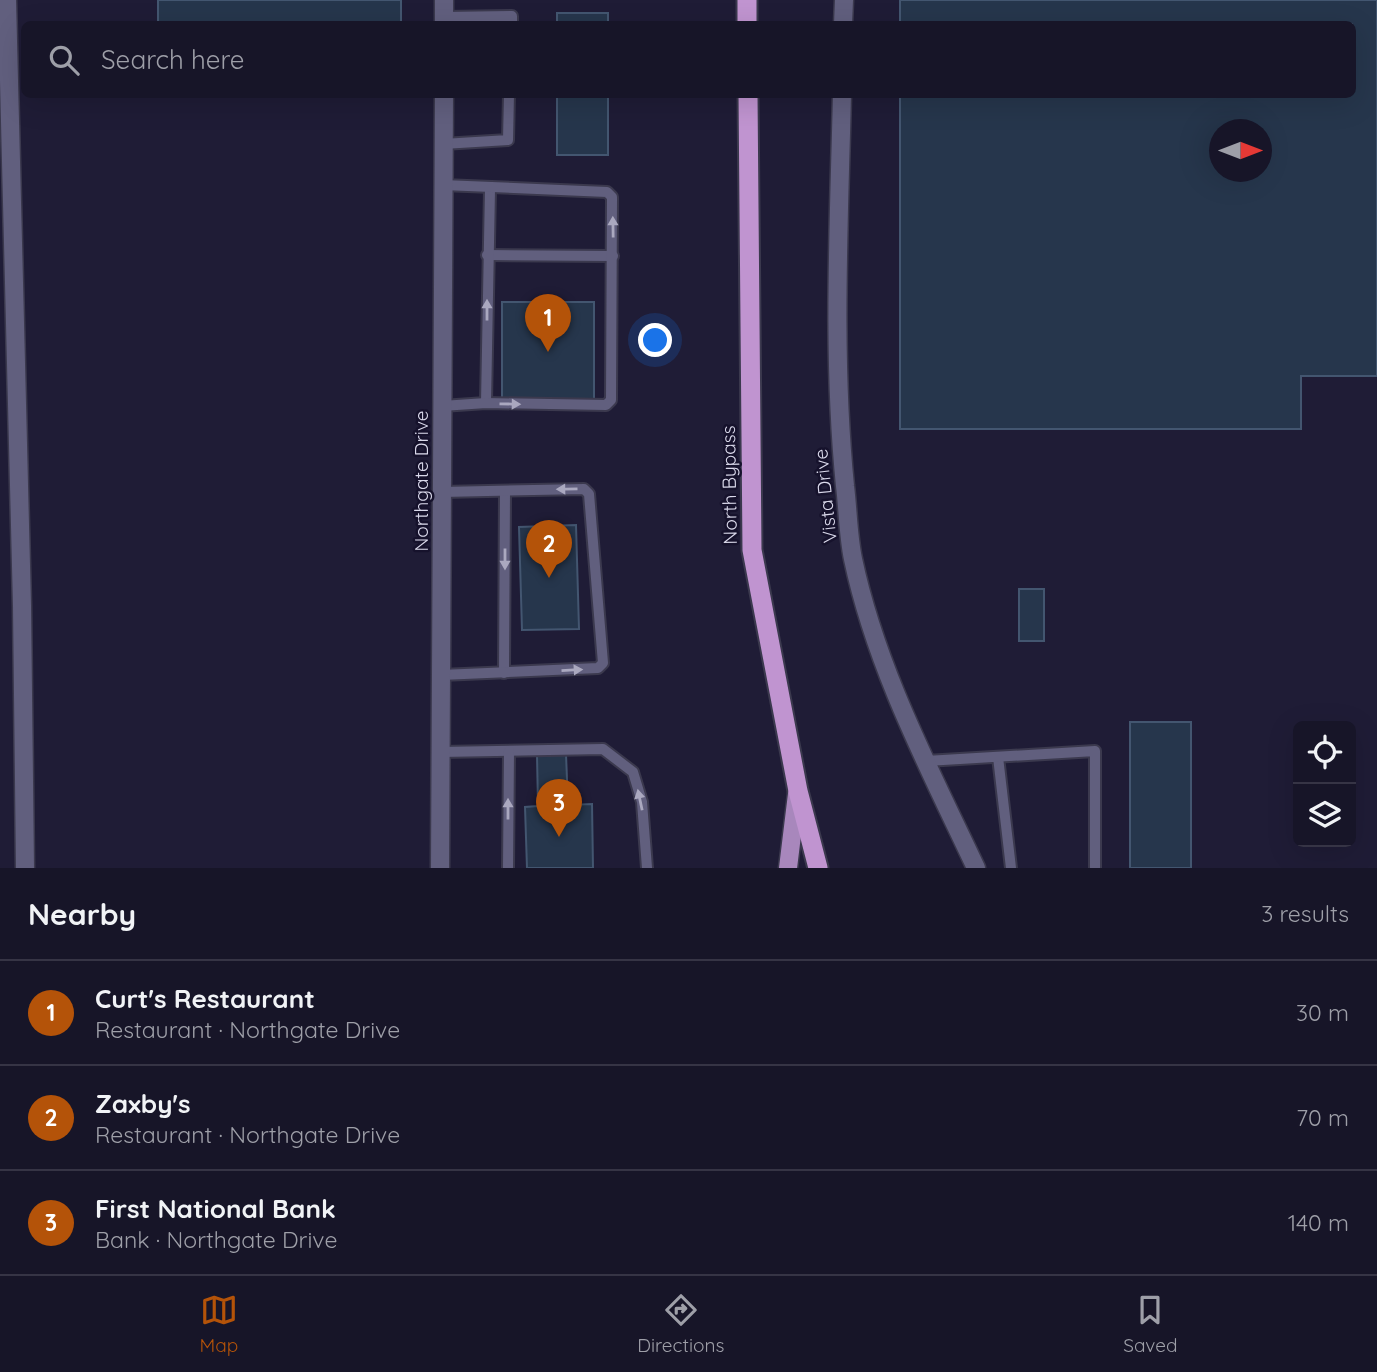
<!DOCTYPE html>
<meta charset="utf-8">
<style>
:root{--surface:#171528;--page:#242234;--text:#f1f3f6;--muted:#9e9fa8;--line:#363445;--accent:#b45309}
body{margin:0;font-family:Quicksand,sans-serif;background:var(--page);color:var(--text)}
.controls{position:absolute;right:21px;bottom:21px;display:grid;overflow:hidden;border-radius:10px;box-shadow:0 7px 28px #0002}
.controls button{width:63px;height:63px;display:grid;place-items:center;padding:0;border:0;border-bottom:2px solid var(--line);background:var(--surface);color:var(--text);font:35px sans-serif}
.compass{position:absolute;left:1209px;top:119px;width:63px;height:63px;border-radius:50%;background:var(--surface);box-shadow:0 7px 28px #0002;rotate:90deg}
.you{position:absolute;left:656px;top:341px;width:24px;height:24px;margin:-18px;border:5px solid #fff;border-radius:50%;background:#1a73e8;box-shadow:0 0 0 10px #1a73e833}
.badge{display:grid;place-items:center;width:46px;height:46px;border-radius:50%;background:var(--accent);color:#fff;font-size:23px;font-weight:700}
.pin{position:absolute;translate:-50% -58px;filter:drop-shadow(0 2px 4px #0008)}
.pin::after{content:'';position:absolute;top:37px;width:24px;height:21px;background:inherit;clip-path:polygon(0 0,100% 0,50% 100%)}
.list{margin:0;padding:0;list-style:none}
h2{display:flex;justify-content:space-between;align-items:center;height:91px;margin:0;padding:0 28px;font-size:30px}
h2 small{font-size:23px;font-weight:400;color:var(--muted)}
.list li{display:grid;grid-template-columns:46px 1fr auto;gap:21px;align-items:center;box-sizing:border-box;height:105px;padding:0 28px;border-top:2px solid var(--line)}
.list b{display:block;font-size:26px;white-space:nowrap}
.list p{margin:0;font-size:23px;white-space:nowrap;color:var(--muted)}
.list em{font-size:23px;font-style:normal;color:var(--muted)}
.icon{flex:none;width:38px;height:38px;fill:none;stroke:currentColor;stroke-width:2;stroke-linecap:round;stroke-linejoin:round}
.map{position:relative;flex:none;width:1377px;height:868px;overflow:hidden}
.search{position:absolute;background:var(--surface);box-shadow:0 7px 28px #0002;left:21px;right:21px;top:21px;height:77px;display:flex;align-items:center;gap:18px;box-sizing:border-box;padding:0 24px;border-radius:10px;color:var(--muted);font-size:26px}
.sheet{height:406px;background:var(--surface)}
nav{display:flex;justify-content:space-around;align-items:center;box-sizing:border-box;height:98px;border-top:2px solid var(--line);background:var(--surface);font-size:19px;color:var(--muted)}
nav a{display:grid;justify-items:center;gap:4px}
nav .on{color:var(--accent)}
.map>svg:first-child{display:block}
.building{fill:#26364c;stroke:#435670;stroke-width:2;fill-rule:evenodd}
.lines{fill:none;stroke-linecap:round;stroke-linejoin:round}
.service-casing{stroke:#3b394e;stroke-width:14}
.minor-casing{stroke:#3b394e;stroke-width:21}
.primary-casing{stroke:#3b394e;stroke-width:21}
.trunk-casing{stroke:#3b394e;stroke-width:23}
.service{stroke:#615f7e;stroke-width:10}
.minor{stroke:#615f7e;stroke-width:18}
.primary{stroke:#a887bc;stroke-width:18}
.trunk{stroke:#c094d0;stroke-width:19}
.oneway{fill:#aaa8bf}
.labels{text-anchor:middle;stroke-width:5;stroke-linejoin:round;paint-order:stroke}
.street-label{font-size:19px;fill:#dad9eb;stroke:#16122c}
</style>
<div class="map">
<svg width="1377" height="868" viewBox="0 0 1377 868">
<rect width="100%" height="100%" fill="#1f1c36"/>
<g class="building">
<rect x="158" y="0" width="243" height="24"/>
<path d="M900 0H1377V376H1301V429H900V94H1352V24H900ZM1220 130H1262V172H1220Z"/>
<rect x="557" y="13" width="51" height="11"/>
<rect x="557" y="94" width="51" height="61"/>
<rect x="502" y="302" width="92" height="100"/>
<polygon points="576,525 579,629 522,630 519,527"/>
<rect x="1019" y="589" width="25" height="52"/>
<rect x="1130" y="722" width="61" height="146"/>
<polygon points="566,754 568,805 592,804 593,868 527,868 525,807 538,806 537,755"/>
</g>
<g class="lines">
<g class="service-casing">
<g id="service">
<polyline points="444,17 512,16 512,24"/>
<polyline points="443,144 508,140 509,94"/>
<polyline points="487,255 613,256"/>
<polyline points="486,403 490,189"/>
<polyline points="442,406 486,403 606,405 611,400 612,197 607,192 443,185"/>
<polyline points="504,673 505,491"/>
<polyline points="441,675 598,668 603,663 589,494 584,489 442,492"/>
<polyline points="440,752 603,749 633,772 642,802 647,868"/>
<polyline points="998,757 1011,868"/>
<polyline points="926,761 1095,751 1095,868"/>
<polyline points="508,868 509,751"/>
</g>
</g>
<g class="minor-casing">
<g id="minor">
<polyline points="7,0 22,606 25,868"/>
<polyline points="444,24 444,0"/>
<polyline points="843,24 844,0"/>
<path d="M842 94C839 224 832 356 845 486 848 510 848 535 853 559 876 668 929 768 976 868"/>
<polyline points="440,868 444,94"/>
</g>
</g>
<g class="primary-casing">
<polyline id="primary" points="788,868 797,794"/>
</g>
<g class="trunk-casing">
<g id="trunk">
<polyline points="747,0 747,24"/>
<polyline points="748,94 752,550 798,791 818,868"/>
</g>
</g>
<use href="#service" class="service"/>
<use href="#minor" class="minor"/>
<use href="#primary" class="primary"/>
<use href="#trunk" class="trunk"/>
</g>
<defs><path id="oneway-solid" d="M-6-.8H1V-3.2L6.5 0L1 3.2V.8H-6Z" transform="scale(1.75)"/></defs>
<g class="oneway">
<use href="#oneway-solid" transform="translate(613 227) rotate(-91)"/>
<use href="#oneway-solid" transform="translate(487 310) rotate(-90)"/>
<use href="#oneway-solid" transform="translate(510 404) rotate(1)"/>
<use href="#oneway-solid" transform="translate(567 489) rotate(179)"/>
<use href="#oneway-solid" transform="translate(505 559) rotate(90)"/>
<use href="#oneway-solid" transform="translate(572 670) rotate(-3)"/>
<use href="#oneway-solid" transform="translate(640 800) rotate(-102)"/>
<use href="#oneway-solid" transform="translate(508 809) rotate(-90)"/>
</g>
<g class="labels">
<g class="street-label">
<text transform="translate(421 481) rotate(-90)" y="7">Northgate Drive</text>
<text transform="translate(729 485) rotate(-91)" y="7">North Bypass</text>
<text transform="translate(825 496) rotate(-96)" y="7">Vista Drive</text>
</g>
</g>
</svg>
<div class="controls">
<button><svg class="icon" aria-label="locate" viewBox="0 0 24 24"><circle cx="12" cy="12" r="6"/><path d="M12 2v4M12 18v4M2 12h4M18 12h4"/></svg></button>
<button><svg class="icon" aria-label="layers" viewBox="0 0 24 24"><path d="M12 4l9 5-9 5-9-5zM3 14l9 5 9-5"/></svg></button>
</div>
<svg class="compass" viewBox="-18 -18 36 36"><path d="M0-13l5 13h-10z" fill="#e53935"/><path d="M0 13l5-13h-10z" fill="#9e9fa8"/></svg>
<div class="you"></div>
<div class="pin badge" style="left:548px;top:352px">1</div>
<div class="pin badge" style="left:549px;top:578px">2</div>
<div class="pin badge" style="left:559px;top:837px">3</div>
<div class="search"><svg class="icon" aria-label="search" viewBox="0 0 24 24"><circle cx="10" cy="10" r="6"/><path d="M15 15l6 6"/></svg>Search here</div>
</div>
<section class="sheet">
<h2>Nearby<small>3 results</small></h2>
<ul class="list">
<li><span class="badge">1</span><div><b>Curt's Restaurant</b><p>Restaurant · Northgate Drive</p></div><em>30 m</em></li>
<li><span class="badge">2</span><div><b>Zaxby's</b><p>Restaurant · Northgate Drive</p></div><em>70 m</em></li>
<li><span class="badge">3</span><div><b>First National Bank</b><p>Bank · Northgate Drive</p></div><em>140 m</em></li>
</ul>
</section>
<nav>
<a class="on"><svg class="icon" aria-label="map" viewBox="0 0 24 24"><path d="M3 6l6-2 6 2 6-2v14l-6 2-6-2-6 2zM9 4v14M15 6v14"/></svg>Map</a>
<a><svg class="icon" aria-label="directions" viewBox="0 0 24 24"><path d="M12 3l9 9-9 9-9-9zM9 14v-3h6M13 9l2 2-2 2"/></svg>Directions</a>
<a><svg class="icon" aria-label="saved" viewBox="0 0 24 24"><path d="M7 4h10v16l-5-4-5 4z"/></svg>Saved</a>
</nav>
